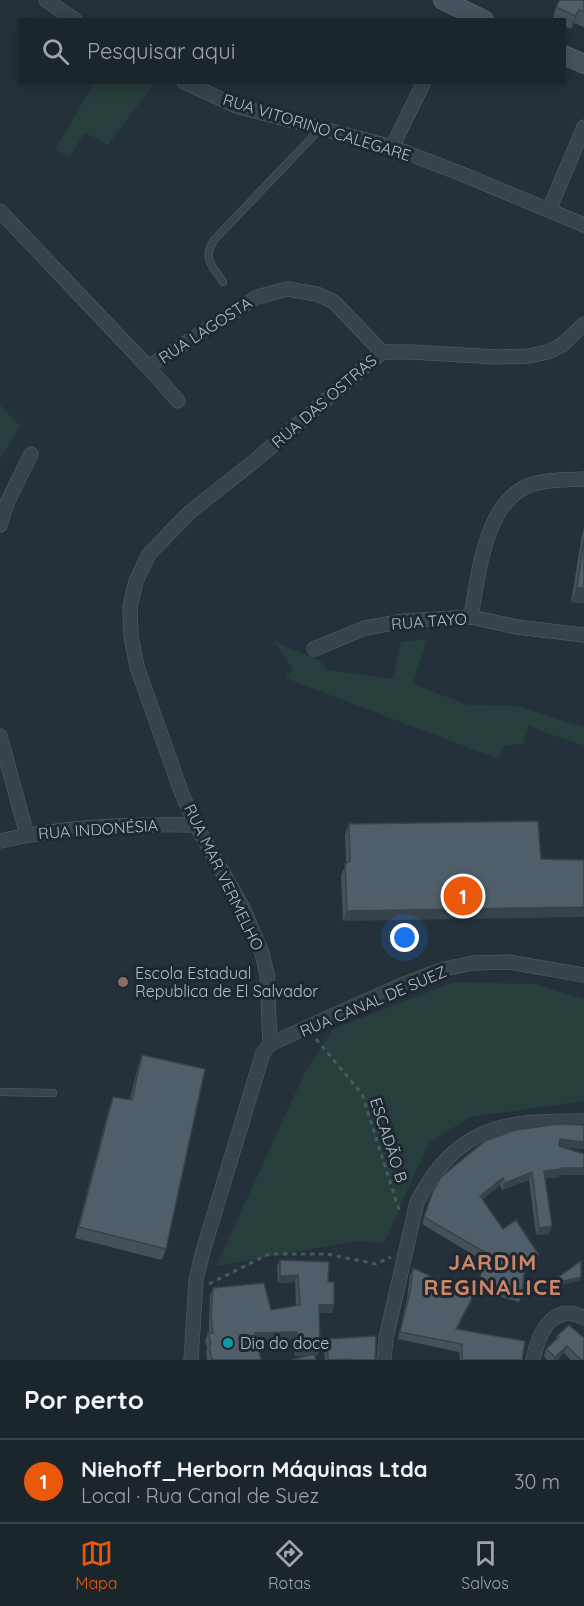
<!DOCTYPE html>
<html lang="pt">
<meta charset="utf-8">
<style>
:root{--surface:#1b252c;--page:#242d34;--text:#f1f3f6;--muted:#a0a5a9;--line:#394248;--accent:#ea580c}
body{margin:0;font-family:Quicksand,sans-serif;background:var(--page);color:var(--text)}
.you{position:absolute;left:405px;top:938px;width:21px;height:21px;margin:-15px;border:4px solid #fff;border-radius:50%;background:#1a73e8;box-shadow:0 0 0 9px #1a73e833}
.badge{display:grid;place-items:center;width:39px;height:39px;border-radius:50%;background:var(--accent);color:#fff;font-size:20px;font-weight:700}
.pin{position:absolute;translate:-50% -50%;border:3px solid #fff;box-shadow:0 2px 6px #0006}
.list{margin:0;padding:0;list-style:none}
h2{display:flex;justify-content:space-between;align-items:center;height:78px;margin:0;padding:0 24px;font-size:26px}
h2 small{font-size:20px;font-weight:400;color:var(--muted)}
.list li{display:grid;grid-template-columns:39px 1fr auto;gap:18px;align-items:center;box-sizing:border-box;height:84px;padding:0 24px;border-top:2px solid var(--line)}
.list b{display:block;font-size:22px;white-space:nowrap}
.list p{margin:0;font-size:20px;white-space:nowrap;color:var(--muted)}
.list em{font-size:20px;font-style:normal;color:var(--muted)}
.icon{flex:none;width:33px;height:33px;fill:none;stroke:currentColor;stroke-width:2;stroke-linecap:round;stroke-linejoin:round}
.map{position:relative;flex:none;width:584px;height:1360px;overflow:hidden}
.search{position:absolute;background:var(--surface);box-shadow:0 3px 15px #0003;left:18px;right:18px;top:18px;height:66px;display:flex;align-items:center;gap:15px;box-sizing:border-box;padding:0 21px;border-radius:0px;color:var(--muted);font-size:22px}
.sheet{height:162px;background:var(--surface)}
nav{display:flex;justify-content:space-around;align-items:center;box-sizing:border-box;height:84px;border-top:2px solid var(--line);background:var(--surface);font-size:16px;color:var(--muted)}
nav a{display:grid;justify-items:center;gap:3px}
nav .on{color:var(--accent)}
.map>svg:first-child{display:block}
.green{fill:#273e3c}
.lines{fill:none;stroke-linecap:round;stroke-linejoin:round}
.lane-casing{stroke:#566169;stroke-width:8}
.street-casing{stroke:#566169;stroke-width:15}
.secondary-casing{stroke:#566169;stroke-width:20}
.path{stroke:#465a5a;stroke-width:3;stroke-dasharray:4.5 4.5;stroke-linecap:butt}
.lane{stroke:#38434b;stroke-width:7}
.street{stroke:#38434b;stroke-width:14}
.secondary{stroke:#46535e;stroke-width:18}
.wall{fill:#44515a}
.shaded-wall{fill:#37424a}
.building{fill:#4f5e69;stroke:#37424a;stroke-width:1.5}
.education-dot{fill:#8d6e63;stroke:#1d2830;stroke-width:2}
.culture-dot{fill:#0f9aa8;stroke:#1d2830;stroke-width:2}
.labels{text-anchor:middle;stroke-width:6;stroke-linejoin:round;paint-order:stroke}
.street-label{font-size:16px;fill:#b3bec7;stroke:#1d2830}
.poi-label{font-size:16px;fill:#b3bec7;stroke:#1d2830;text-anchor:start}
.district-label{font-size:22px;font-weight:bold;letter-spacing:1.5px;fill:#ce8467;stroke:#1d2830}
</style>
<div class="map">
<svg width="584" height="1360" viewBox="0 0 584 1360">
<rect width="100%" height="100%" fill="#24313b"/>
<g class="green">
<polygon points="94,83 154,83 108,145 85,133 69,157 55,150"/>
<polygon points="0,405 20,426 1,458 0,458"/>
<polygon points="427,639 413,684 468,705 516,706 584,727 584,746 528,726 523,744 505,745 498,759 285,678 293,670 274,641 323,662 326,670 393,679 401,642"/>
<polygon points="454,982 535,984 584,999 584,1101 470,1117 428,1144 384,1243 356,1241 216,1266 306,1070 333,1029"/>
</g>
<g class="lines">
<g class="lane-casing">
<g id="lane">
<path d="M223 282C212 265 202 259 214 240L320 129"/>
<polyline points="0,1092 53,1093"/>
</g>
</g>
<g class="street-casing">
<g id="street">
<polyline points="46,0 75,20"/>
<polyline points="184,82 236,106 392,147 467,176 584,225"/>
<polyline points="392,147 424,82"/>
<polyline points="549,210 584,127"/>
<polyline points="0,211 148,367 178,401"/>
<polyline points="148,367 257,297 287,289 317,294 334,302 382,352"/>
<polyline points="0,525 7,503 31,454"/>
<path d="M471 617C478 576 485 498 533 484 549 479 568 480 584 479"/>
<polyline points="314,649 365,628 404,621 471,617 517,627 584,635"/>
<polyline points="0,736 27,835"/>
<path d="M0 841C64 826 131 824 196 825"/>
<polyline points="270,1044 399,986 444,969 473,963 508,962 584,975"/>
<polyline points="191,1360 196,1280 203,1251 263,1053 270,1044 267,974 262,953 243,908 196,825 182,794 137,667 131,636 130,607 136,581 149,554 190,512 258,458 382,352 411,352 497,357 529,356 548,352 562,345 584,324"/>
<path d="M384 1360 386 1338 417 1202C457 1126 504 1120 584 1121"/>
<path d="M533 1360C538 1334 553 1301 584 1318"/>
</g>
</g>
<g class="secondary-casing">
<g id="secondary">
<polyline points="443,0 484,20"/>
<polyline points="564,55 584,64"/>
</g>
</g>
<g class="path">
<polyline points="316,1039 362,1094 400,1213"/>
<polyline points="209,1284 269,1254 327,1254 376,1264 391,1257"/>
</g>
<use href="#lane" class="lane"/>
<use href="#street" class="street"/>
<use href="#secondary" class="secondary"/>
</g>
<g class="wall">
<polygon points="584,0 584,27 574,23 571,29 564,26 564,20 552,20 556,7"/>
<polygon points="584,528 584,603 571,602 582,535"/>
<polygon points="538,821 343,921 341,875 346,864 345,835 349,824"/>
<polygon points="142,1055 166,1249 162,1260 75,1238 109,1108 113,1097 130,1099 138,1066"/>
<polygon points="515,1130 584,1149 562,1147 584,1175 560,1175 559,1177 545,1178 549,1234 536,1235 529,1180 502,1190 500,1185 483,1199 503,1229 537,1262 525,1270 522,1294 519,1302 475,1290 485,1262 422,1224 433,1191"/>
<polygon points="280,1260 328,1282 334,1305 332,1313 319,1313 317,1356 295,1356 295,1339 256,1341 261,1360 207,1360 206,1352 207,1349 205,1341 208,1333 209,1333 209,1323 210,1296 213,1288 271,1310 296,1306 295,1282 278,1283 277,1267"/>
<polygon points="413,1268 473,1296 470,1304 457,1329 522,1360 460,1360 459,1352 398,1339 407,1299 410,1276"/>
<polygon points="557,1336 584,1360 571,1360 564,1353 557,1360 547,1360 544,1356 546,1349 555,1341"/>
<polygon points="327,1339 375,1360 325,1360 324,1346"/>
</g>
<g class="shaded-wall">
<polygon points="579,10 574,23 571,29 575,16"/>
<polygon points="577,588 584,588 584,603 571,602"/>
<polygon points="584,907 584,917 343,921 347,911"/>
<polygon points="560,1139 584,1142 584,1149 558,1147"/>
<polygon points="562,1168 584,1168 584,1175 560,1175 559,1177 542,1179 544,1171"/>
<polygon points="532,1172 529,1180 502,1190 505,1183"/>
<polygon points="503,1178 500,1185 478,1203 480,1196"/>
<polygon points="552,1226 549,1234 536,1235 539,1228"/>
<polygon points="539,1255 537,1262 523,1271 525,1264"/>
<polygon points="298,1275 295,1282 278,1283 280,1276"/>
<polygon points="581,1277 580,1281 545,1288 547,1285"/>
<polygon points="473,1296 470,1304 453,1336 456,1329"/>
<polygon points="319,1305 334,1305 332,1313 316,1313"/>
<polygon points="297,1332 295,1339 252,1341 255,1333"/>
<polygon points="567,1346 564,1353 557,1360 554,1360 555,1357"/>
<polygon points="297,1349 320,1349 317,1356 295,1356"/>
</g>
<g class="building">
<polygon points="560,0 584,0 584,12 579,10 575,16 556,7"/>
<polygon points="584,538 584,588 577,588"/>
<polygon points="538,821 541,859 584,860 584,907 347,911 345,864 350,861 349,824"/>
<polygon points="142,1055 205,1069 166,1249 79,1227 113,1097 132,1100"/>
<polygon points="558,1124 584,1125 584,1142 560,1139 559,1146 584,1154 584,1168 562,1168 562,1169 544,1171 552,1226 539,1228 532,1172 505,1183 503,1178 480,1196 503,1229 516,1220 539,1255 525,1264 522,1294 478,1282 488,1254 424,1217 433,1191 441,1177 485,1141 515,1130"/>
<polygon points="280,1260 329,1262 328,1282 334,1282 334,1305 319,1305 320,1349 297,1349 297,1332 255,1333 261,1360 212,1360 209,1345 211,1344 208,1333 213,1333 211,1315 213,1288 264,1283 271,1310 300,1305 298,1275 280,1276"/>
<polygon points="581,1261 581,1277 547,1285"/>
<polygon points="413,1268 473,1296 456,1329 525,1341 522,1360 462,1360 462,1344 400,1332 410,1292"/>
<polygon points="569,1325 584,1338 584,1359 583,1360 581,1360 567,1346 555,1357 546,1349 559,1337 557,1336"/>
<polygon points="376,1336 375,1360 350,1360 350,1359 328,1360 327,1339"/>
<polygon points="314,1354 316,1360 292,1360"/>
</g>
<circle class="education-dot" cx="123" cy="982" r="6"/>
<circle class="culture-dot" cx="228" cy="1343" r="6"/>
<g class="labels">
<g class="street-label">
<text transform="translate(317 127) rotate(17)" y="6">RUA VITORINO CALEGARE</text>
<text transform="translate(205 330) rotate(-33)" y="6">RUA LAGOSTA</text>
<text transform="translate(324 401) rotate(-41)" y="6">RUA DAS OSTRAS</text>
<text transform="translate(429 621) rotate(-4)" y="6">RUA TAYO</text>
<text transform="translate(98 829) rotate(-4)" y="6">RUA INDONÉSIA</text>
<text transform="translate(224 877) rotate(64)" y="6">RUA MAR VERMELHO</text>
<text transform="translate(373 1001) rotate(-23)" y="6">RUA CANAL DE SUEZ</text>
<text transform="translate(389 1140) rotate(72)" y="6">ESCADÃO B</text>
</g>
<g class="poi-label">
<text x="135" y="979">Escola Estadual<tspan x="135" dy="18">Republica de El Salvador</tspan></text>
<text x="240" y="1349">Dia do doce</text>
</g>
<g class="district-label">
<text x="493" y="1270">JARDIM<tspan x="493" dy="25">REGINALICE</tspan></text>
</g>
</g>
</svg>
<div class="you"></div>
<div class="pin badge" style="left:463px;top:896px">1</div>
<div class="search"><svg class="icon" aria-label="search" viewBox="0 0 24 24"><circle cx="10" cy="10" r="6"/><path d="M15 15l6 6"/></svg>Pesquisar aqui</div>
</div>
<section class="sheet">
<h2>Por perto<small></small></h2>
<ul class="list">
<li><span class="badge">1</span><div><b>Niehoff_Herborn Máquinas Ltda</b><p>Local · Rua Canal de Suez</p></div><em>30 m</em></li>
</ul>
</section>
<nav>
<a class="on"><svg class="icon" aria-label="map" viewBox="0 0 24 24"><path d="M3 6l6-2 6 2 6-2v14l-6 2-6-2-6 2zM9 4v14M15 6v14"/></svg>Mapa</a>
<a><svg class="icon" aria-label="directions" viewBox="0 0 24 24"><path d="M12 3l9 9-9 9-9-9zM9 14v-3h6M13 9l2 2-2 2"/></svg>Rotas</a>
<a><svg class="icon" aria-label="saved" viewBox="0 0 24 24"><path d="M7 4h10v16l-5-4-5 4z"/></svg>Salvos</a>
</nav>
